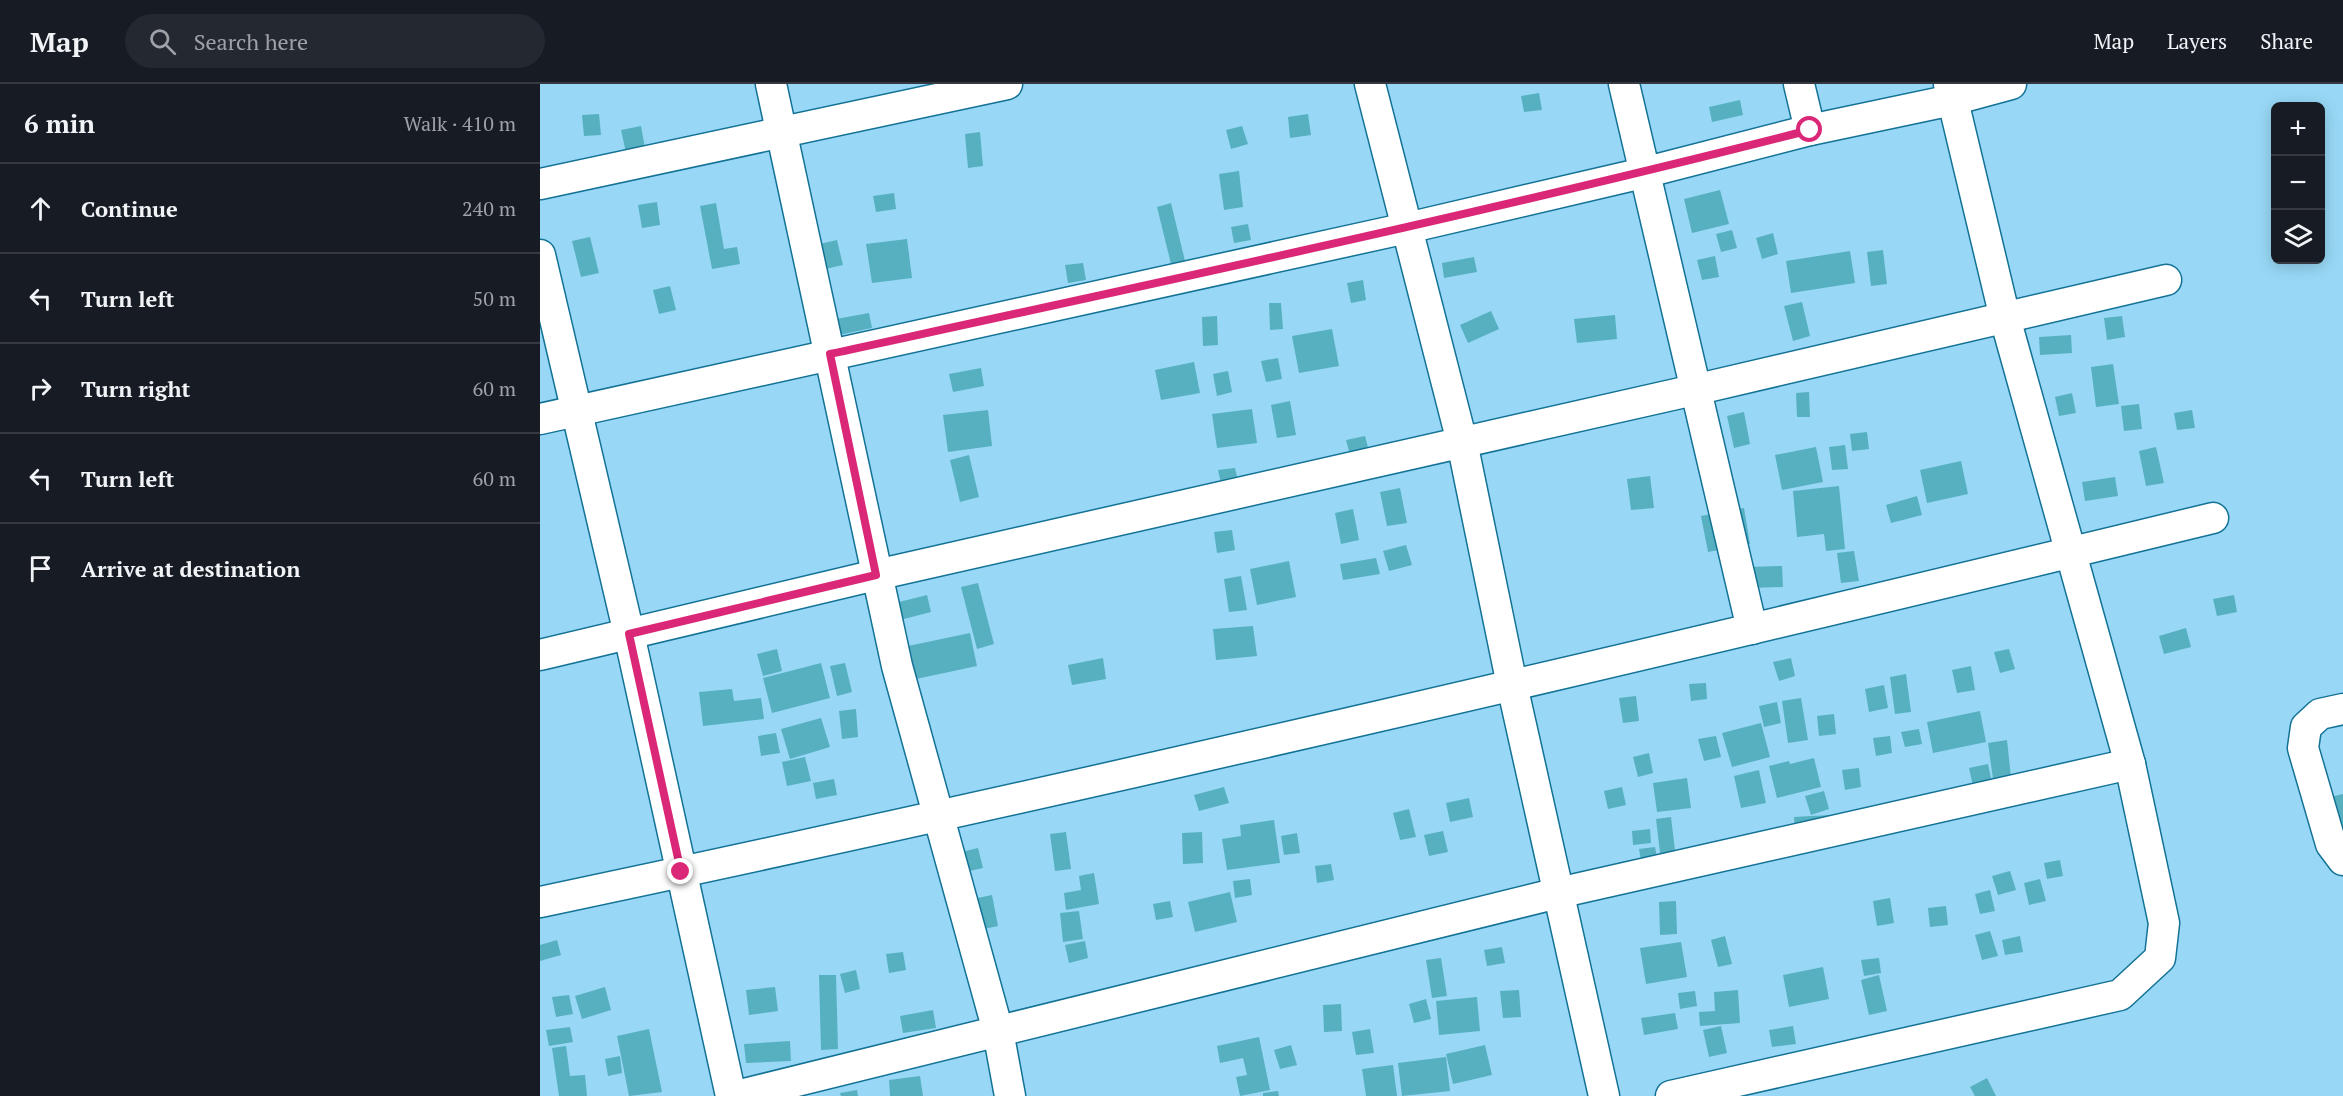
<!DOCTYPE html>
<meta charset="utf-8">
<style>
:root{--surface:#171b24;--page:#242831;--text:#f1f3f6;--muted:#9ea1a6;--line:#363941}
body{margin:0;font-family:"PT Serif",serif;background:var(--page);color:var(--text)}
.controls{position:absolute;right:18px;top:18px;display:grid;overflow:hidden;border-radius:9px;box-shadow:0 3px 15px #0003}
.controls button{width:54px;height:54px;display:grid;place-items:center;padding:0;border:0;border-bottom:2px solid var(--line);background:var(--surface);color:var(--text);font:30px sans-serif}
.stop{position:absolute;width:18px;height:18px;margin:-14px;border:4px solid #db2777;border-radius:50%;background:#fff}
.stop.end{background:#db2777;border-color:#fff;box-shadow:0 2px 6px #0008}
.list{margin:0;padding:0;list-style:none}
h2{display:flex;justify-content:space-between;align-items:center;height:78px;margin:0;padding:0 24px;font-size:26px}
h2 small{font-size:20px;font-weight:400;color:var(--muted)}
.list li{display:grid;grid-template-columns:39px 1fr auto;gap:18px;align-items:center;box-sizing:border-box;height:90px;padding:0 24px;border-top:2px solid var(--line)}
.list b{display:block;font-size:22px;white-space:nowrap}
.list em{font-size:20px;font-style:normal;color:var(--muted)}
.icon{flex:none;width:33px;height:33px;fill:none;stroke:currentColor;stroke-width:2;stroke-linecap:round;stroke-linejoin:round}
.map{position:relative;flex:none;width:1803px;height:1012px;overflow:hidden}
header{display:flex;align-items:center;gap:36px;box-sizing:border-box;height:84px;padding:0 30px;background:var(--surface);border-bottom:2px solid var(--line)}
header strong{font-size:28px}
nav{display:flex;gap:33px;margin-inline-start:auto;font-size:21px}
.search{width:420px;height:54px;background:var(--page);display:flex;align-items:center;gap:15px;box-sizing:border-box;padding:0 21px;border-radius:33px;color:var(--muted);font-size:22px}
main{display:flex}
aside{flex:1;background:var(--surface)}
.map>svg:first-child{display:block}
.building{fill:#56b0bf}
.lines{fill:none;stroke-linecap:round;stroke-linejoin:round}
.minor-casing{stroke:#137295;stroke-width:33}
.minor{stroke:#fff;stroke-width:30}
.route{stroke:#db2777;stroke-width:8}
</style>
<header>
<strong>Map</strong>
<div class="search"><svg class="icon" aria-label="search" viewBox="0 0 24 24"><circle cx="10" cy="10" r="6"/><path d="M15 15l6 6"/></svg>Search here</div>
<nav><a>Map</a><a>Layers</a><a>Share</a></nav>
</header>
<main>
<aside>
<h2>6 min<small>Walk · 410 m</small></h2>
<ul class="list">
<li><svg class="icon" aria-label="ahead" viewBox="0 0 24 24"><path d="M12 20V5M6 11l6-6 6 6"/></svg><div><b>Continue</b></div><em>240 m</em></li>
<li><svg class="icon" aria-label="left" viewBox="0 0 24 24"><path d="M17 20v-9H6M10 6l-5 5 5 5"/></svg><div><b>Turn left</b></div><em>50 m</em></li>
<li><svg class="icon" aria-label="right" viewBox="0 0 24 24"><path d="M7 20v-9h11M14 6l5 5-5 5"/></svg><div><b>Turn right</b></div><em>60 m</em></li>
<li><svg class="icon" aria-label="left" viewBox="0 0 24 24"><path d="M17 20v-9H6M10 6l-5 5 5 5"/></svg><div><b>Turn left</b></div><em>60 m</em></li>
<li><svg class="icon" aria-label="arrive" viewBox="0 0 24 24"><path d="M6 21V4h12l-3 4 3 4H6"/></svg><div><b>Arrive at destination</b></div></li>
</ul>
</aside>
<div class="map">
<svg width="1803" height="1012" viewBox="0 0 1803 1012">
<rect width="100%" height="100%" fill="#98d8f6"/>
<g class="building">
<polygon points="999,9 1002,26 984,28 981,12"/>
<polygon points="1200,16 1203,31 1172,38 1169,23"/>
<polygon points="59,30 61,51 44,52 42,31"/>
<polygon points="768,30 771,51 750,54 748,33"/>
<polygon points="101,42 107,75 88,78 81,46"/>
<polygon points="702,42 708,60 691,65 686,46"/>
<polygon points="440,48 443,82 428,84 425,50"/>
<polygon points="699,87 703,123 684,126 679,90"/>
<polygon points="1180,106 1189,140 1152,149 1144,115"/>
<polygon points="354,109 356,125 336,128 333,112"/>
<polygon points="117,118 120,141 102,144 98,121"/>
<polygon points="176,119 184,165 197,163 200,180 172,185 160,122"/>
<polygon points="631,119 645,177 631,180 617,123"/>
<polygon points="708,140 711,156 694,159 691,143"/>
<polygon points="1192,146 1197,164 1181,168 1176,150"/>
<polygon points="1233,149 1238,170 1222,175 1216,154"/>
<polygon points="50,153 59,189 41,193 32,157"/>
<polygon points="367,155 372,194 332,199 326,160"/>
<polygon points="297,156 303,181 281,186 275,161"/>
<polygon points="1343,166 1347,200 1331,202 1327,168"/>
<polygon points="1310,167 1315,199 1251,209 1246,177"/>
<polygon points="1175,172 1179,193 1162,196 1157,176"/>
<polygon points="934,173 937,188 904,194 902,179"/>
<polygon points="543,179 546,196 528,199 525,181"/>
<polygon points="823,196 826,216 811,219 807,199"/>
<polygon points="130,202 136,226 119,230 113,206"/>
<polygon points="1262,218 1270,252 1253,257 1244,222"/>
<polygon points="729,219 741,219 743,245 730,246"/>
<polygon points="951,227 959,245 928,259 920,241"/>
<polygon points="329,229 332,244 299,251 296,235"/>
<polygon points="1075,231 1077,255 1037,259 1034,235"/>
<polygon points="677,232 678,261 663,262 662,233"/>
<polygon points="1582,232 1585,253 1567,256 1564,234"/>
<polygon points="792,245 799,282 759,289 752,252"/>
<polygon points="1531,251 1532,269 1500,271 1499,253"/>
<polygon points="738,274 742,295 726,298 721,277"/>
<polygon points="654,278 660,309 621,316 615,286"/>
<polygon points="1573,280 1579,320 1556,323 1551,283"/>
<polygon points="441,284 444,302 413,308 409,290"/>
<polygon points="688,287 692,308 677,312 673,290"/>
<polygon points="1269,308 1270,333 1257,333 1256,309"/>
<polygon points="1532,309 1536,329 1519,332 1515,313"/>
<polygon points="750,317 756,351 737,354 731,321"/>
<polygon points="1599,320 1602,345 1584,347 1581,322"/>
<polygon points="712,325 717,359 677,364 672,330"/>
<polygon points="448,326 452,362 408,368 403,331"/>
<polygon points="1652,326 1655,344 1637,346 1634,329"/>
<polygon points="1204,328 1210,360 1194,364 1187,332"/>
<polygon points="1327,348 1329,365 1312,367 1310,350"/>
<polygon points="825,352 829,367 810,371 806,356"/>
<polygon points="1305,361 1308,385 1292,386 1289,363"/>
<polygon points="1276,363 1283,398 1242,406 1235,371"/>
<polygon points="1616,363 1624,399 1606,402 1599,367"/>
<polygon points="429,371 439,413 420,418 410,376"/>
<polygon points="1421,377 1428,410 1387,419 1380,386"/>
<polygon points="695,384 699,401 682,404 678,386"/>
<polygon points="1110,392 1114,424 1091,426 1087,395"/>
<polygon points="1575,393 1578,412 1545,417 1542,398"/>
<polygon points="1299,402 1305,465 1286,467 1284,450 1257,453 1253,407"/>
<polygon points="860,404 867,439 847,442 840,408"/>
<polygon points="1377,412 1382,431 1351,439 1346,421"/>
<polygon points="1204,424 1210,460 1168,468 1161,432"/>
<polygon points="813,425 819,456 801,460 795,429"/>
<polygon points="692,446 695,466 677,469 674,448"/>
<polygon points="866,461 872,481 849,487 843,467"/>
<polygon points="1314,467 1319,497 1301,499 1297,469"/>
<polygon points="836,474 840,490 803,496 800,480"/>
<polygon points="749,477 756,513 717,521 710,485"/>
<polygon points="1242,482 1243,503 1209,504 1208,483"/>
<polygon points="701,492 707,526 689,528 684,495"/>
<polygon points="438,499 454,560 437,565 421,503"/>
<polygon points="387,511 391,528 360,536 355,519"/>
<polygon points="1694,511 1697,528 1677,532 1673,515"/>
<polygon points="713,542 717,572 676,576 673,545"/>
<polygon points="1646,544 1651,563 1624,570 1619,552"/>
<polygon points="430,549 437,582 376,595 368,562"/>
<polygon points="237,565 242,587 223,592 217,570"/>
<polygon points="1469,565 1475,585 1460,589 1454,568"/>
<polygon points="563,574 566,595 532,601 528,581"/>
<polygon points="1251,574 1255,592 1239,597 1233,578"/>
<polygon points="281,579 290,614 232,629 223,594"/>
<polygon points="305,579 312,608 297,612 290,582"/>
<polygon points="1431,582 1435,606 1417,609 1412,586"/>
<polygon points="1366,590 1371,628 1355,630 1350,593"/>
<polygon points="1166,599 1167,615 1151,617 1149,600"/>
<polygon points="1344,601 1348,624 1329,628 1325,605"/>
<polygon points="192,605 194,617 221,614 224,635 163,642 159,608"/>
<polygon points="1096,612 1099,637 1083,639 1079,614"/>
<polygon points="1261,614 1268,656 1248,659 1242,617"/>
<polygon points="1237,618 1241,639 1224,643 1219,622"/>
<polygon points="316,625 318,653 302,655 299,627"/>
<polygon points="1440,627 1446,658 1393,669 1387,638"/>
<polygon points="1294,630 1296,650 1279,652 1277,632"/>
<polygon points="281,634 290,663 250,675 241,645"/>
<polygon points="1221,639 1230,673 1192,683 1182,649"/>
<polygon points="1379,645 1382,660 1365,663 1361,648"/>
<polygon points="236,649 240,669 221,672 218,652"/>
<polygon points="1176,652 1181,673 1164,677 1158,655"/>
<polygon points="1350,652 1352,669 1336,672 1333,654"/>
<polygon points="1467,656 1471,693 1453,695 1448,659"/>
<polygon points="1109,669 1113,689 1098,693 1093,673"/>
<polygon points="265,673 271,697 247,702 242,678"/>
<polygon points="1274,674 1281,703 1237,714 1229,682 1249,677 1250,680"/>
<polygon points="1448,680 1452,699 1433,702 1429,684"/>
<polygon points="1319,684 1321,703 1305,706 1302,686"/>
<polygon points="1219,686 1226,719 1201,724 1194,692"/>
<polygon points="1147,694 1151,724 1117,728 1113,699"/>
<polygon points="294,695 297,711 276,715 273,699"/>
<polygon points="684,703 689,719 659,727 654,711"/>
<polygon points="1082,703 1086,721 1068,725 1064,707"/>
<polygon points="1284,707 1289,725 1271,731 1265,712"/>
<polygon points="1803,710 1803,746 1794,748 1786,714"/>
<polygon points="929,714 933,733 910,738 906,719"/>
<polygon points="869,725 876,753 860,756 853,729"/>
<polygon points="1290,731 1291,746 1255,749 1254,733"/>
<polygon points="1131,733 1136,775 1121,777 1116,735"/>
<polygon points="734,736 740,779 687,786 682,755 701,752 700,741"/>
<polygon points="1110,745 1111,759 1093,761 1092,747"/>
<polygon points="903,747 908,768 889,772 884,751"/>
<polygon points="526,748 531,785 515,787 510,750"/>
<polygon points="662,748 663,779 643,780 642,749"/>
<polygon points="757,749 760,769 744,771 741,752"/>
<polygon points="1115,763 1118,779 1102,782 1099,765"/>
<polygon points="438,764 443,784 421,789 417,769"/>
<polygon points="1520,776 1523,792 1507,795 1504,779"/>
<polygon points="791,780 794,796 777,799 775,782"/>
<polygon points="1470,787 1476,806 1458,811 1452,792"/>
<polygon points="554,789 559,820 526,826 524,809 541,806 539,792"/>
<polygon points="710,795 712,811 695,814 693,797"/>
<polygon points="1500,795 1506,817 1489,821 1484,799"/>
<polygon points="1450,806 1455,827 1440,830 1435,810"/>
<polygon points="690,808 697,838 655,848 648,818"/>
<polygon points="452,811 458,842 434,847 428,816"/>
<polygon points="1350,814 1354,839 1337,842 1333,817"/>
<polygon points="630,817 633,833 616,836 613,820"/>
<polygon points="1136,817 1137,850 1120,851 1119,818"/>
<polygon points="1406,822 1408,841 1390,843 1388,824"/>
<polygon points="539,827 543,855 523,858 520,829"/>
<polygon points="1450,847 1458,872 1442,876 1435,851"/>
<polygon points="1185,852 1192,880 1178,883 1171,856"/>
<polygon points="1480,852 1483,868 1465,871 1462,856"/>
<polygon points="17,856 21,871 0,877 0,861"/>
<polygon points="545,857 548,874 529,879 525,861"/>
<polygon points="1141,858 1147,893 1106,900 1100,864"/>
<polygon points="962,863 965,879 947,882 944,866"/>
<polygon points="363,868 366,886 349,889 346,870"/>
<polygon points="901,874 907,912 892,914 886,876"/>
<polygon points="1339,874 1341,889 1324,892 1321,876"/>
<polygon points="1283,883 1289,915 1249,923 1243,891"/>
<polygon points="316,886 320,905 305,909 300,890"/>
<polygon points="279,891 296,891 298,965 281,966"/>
<polygon points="1339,891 1347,927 1329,931 1321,896"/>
<polygon points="65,903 71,926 42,935 35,912"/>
<polygon points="235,903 238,927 209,931 206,906"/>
<polygon points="979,906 981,933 963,934 960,907"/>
<polygon points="1198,906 1200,939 1160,942 1159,928 1175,927 1174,908"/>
<polygon points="1155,907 1157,922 1140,925 1138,909"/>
<polygon points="29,911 33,930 16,933 12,913"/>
<polygon points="937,913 940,947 899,951 896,917"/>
<polygon points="886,915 891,935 874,939 869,920"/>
<polygon points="801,920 802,947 784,948 783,921"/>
<polygon points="393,926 396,944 363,949 360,932"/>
<polygon points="1135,929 1138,945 1104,951 1101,934"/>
<polygon points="1181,942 1187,969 1169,973 1163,946"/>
<polygon points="1253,942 1256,960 1232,963 1229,946"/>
<polygon points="30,943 33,958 9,962 6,946"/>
<polygon points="109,945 122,1008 89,1012 77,952"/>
<polygon points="830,945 834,969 816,971 812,948"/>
<polygon points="719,953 730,1006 700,1012 696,993 707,991 703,974 680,979 677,962"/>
<polygon points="250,957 251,977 206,979 204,960"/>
<polygon points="751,961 757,981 740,985 734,966"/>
<polygon points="945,961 952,991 913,1000 906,970"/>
<polygon points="26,962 30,992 45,991 47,1012 19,1012 12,964"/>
<polygon points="80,972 82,989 68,992 65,975"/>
<polygon points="906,973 910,1007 862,1012 858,979"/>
<polygon points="853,981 857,1012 826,1012 822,985"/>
<polygon points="380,992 383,1012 350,1012 349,996"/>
<polygon points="1447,994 1456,1012 1435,1012 1430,1003"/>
<polygon points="317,1006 318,1012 301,1012 300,1009"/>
<polygon points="738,1007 739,1012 723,1012 723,1009"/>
</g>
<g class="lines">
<g class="minor-casing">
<g id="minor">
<polyline points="231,0 357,582 458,947 470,1012"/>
<polyline points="830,0 922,358 972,601 1064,1012"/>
<polyline points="1084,0 1212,545"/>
<polyline points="1259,0 1270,46"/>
<polyline points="0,100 467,0"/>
<polyline points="0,171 89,550 191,1012"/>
<polyline points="0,335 867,144 1103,89 1270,46 1412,16 1471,0"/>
<polyline points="0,571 336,491 1154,306 1626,196"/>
<polyline points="1803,625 1780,630 1766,643 1763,664 1791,760 1803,776"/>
<path d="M0 818C560 700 1117 569 1673 434"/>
<polyline points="196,1012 1018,809 1590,680"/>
<polyline points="1131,1012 1580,911 1620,874 1624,839 1590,680 1465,234 1409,0"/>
</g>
</g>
<use href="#minor" class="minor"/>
</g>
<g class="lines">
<path class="route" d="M141 788 89 550 336 491 290 270C617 199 945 129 1270 46"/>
</g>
</svg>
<div class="controls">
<button>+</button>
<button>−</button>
<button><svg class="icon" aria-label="layers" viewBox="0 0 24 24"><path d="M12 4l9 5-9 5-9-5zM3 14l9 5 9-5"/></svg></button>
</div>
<div class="stop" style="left:1270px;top:46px"></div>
<div class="stop end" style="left:141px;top:788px"></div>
</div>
</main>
